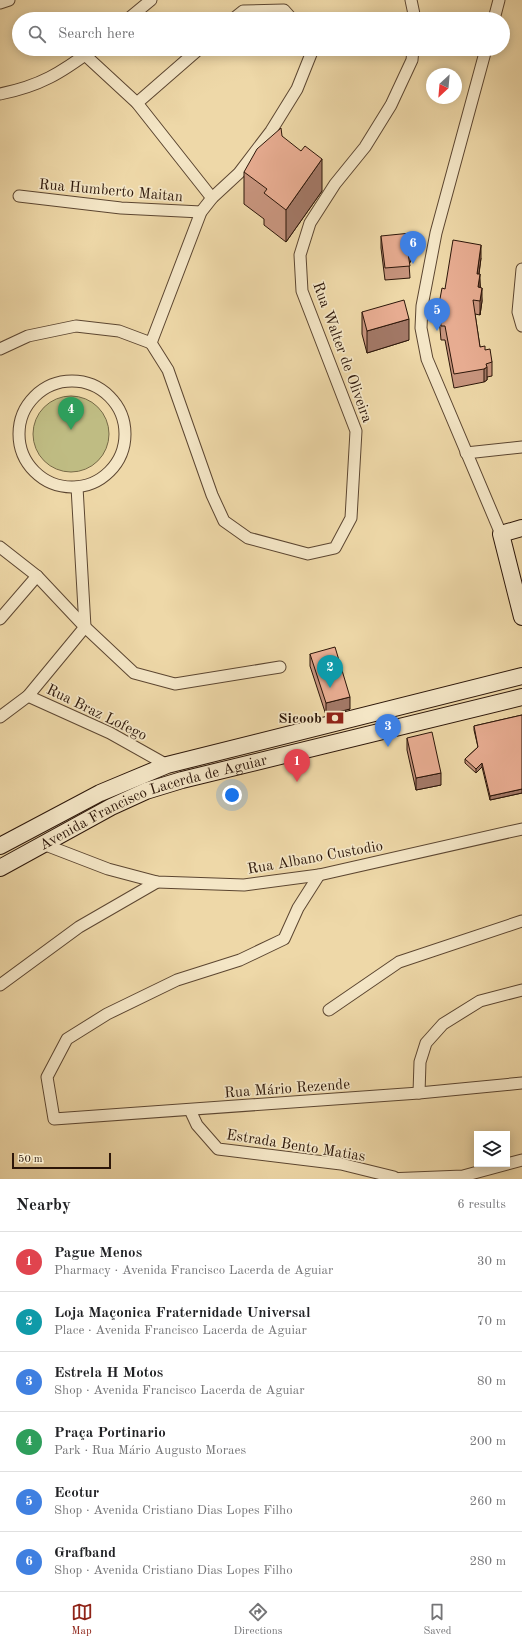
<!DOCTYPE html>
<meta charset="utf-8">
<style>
:root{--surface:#fff;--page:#f6f6f6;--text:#202124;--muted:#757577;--line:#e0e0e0;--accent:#8f2418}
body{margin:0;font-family:"Old Standard TT",serif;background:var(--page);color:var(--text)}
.controls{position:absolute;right:12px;bottom:12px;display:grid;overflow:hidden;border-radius:0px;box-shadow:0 2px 10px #0003}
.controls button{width:36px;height:36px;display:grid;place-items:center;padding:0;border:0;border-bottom:1px solid var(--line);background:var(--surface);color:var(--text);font:20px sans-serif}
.compass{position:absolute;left:426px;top:68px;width:36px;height:36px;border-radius:50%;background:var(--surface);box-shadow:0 2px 10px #0003;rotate:206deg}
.scale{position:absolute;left:12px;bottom:10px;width:99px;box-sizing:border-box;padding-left:4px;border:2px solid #2c1609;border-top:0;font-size:11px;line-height:14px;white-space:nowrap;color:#2c1609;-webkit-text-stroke:3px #f4e6c6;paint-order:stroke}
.you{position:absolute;left:232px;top:795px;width:14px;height:14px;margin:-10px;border:3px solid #fff;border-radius:50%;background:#1a73e8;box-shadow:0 0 0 6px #1a73e833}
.badge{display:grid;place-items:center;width:26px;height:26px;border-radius:50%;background:var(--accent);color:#fff;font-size:13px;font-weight:700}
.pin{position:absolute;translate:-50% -33px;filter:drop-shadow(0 1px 2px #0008)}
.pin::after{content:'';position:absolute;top:21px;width:14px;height:12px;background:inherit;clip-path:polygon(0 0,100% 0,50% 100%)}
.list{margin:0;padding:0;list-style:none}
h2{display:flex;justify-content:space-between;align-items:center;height:52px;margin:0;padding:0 16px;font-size:17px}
h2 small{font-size:13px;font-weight:400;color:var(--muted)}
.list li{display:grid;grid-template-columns:26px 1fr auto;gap:12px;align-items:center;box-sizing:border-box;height:60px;padding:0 16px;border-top:1px solid var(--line)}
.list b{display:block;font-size:15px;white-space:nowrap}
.list p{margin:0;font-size:13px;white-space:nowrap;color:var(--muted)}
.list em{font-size:13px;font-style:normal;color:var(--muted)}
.icon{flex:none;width:22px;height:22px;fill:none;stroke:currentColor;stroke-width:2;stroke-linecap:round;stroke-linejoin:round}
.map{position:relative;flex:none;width:522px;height:1179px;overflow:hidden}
.search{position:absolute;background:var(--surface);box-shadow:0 2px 10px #0003;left:12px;right:12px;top:12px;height:44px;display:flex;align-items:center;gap:10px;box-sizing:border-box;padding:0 14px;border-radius:22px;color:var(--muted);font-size:15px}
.sheet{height:412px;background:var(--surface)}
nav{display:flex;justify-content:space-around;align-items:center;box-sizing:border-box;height:56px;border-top:1px solid var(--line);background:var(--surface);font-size:11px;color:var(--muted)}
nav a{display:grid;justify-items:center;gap:2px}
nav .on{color:var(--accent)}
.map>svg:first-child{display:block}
.green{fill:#bfbc83;stroke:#766946}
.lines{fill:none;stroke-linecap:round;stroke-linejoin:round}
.street-casing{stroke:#5c4631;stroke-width:13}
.secondary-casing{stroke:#2c1609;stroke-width:18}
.street{stroke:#f4e6c6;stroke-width:11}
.secondary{stroke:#f4e6c6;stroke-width:16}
.wall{fill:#c7947d;stroke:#2c1609}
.shaded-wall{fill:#a27866;stroke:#2c1609}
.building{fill:#e7ac91;stroke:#2c1609}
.labels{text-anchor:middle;stroke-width:3.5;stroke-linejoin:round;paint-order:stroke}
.street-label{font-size:15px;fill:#2c1609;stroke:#f4e6c6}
.poi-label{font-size:15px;font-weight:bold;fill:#2c1609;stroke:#f4e6c6;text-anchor:end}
</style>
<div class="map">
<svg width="522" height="1179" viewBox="0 0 522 1179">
<rect width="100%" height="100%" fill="#eed8a8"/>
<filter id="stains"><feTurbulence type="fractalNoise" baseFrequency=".005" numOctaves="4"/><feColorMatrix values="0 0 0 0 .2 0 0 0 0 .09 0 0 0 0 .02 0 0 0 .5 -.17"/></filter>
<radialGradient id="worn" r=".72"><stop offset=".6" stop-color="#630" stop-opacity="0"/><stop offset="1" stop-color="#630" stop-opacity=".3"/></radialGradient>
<circle class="green" cx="71" cy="434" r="38"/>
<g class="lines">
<g class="street-casing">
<g id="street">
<polyline points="411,0 415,19"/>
<polyline points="0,3 9,0"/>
<polyline points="128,19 151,0"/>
<polyline points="233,19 243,11 284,10 292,19"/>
<polyline points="494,19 499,0"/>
<polyline points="486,49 436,233 422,306 421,328 427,359 501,534"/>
<polyline points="85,55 137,103 212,198"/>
<path d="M0 94C40 86 61 73 93 49"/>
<polyline points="137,103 199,49"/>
<polyline points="19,196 121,208 201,212"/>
<polyline points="522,269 518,312 522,326"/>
<polyline points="151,343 168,370 212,495 224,521 248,538 308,554 335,548 351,518 356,431 302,291 300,255 310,223 335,184 365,147 391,105 412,60 413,49"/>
<polyline points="151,343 201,212 212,198 239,173 271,131 297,89 313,49"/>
<polyline points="0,349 28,336 76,326 119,331 151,343"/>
<circle cx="72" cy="434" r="53"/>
<polyline points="466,453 522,447"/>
<polyline points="77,487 85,627 28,696 110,733 167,765"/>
<polyline points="0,547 37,576 85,627 134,673 175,684 280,667"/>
<polyline points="0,619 37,576"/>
<polyline points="0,717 28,696"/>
<polyline points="43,844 108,869 157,882 244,885 319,875 522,829"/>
<polyline points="319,875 298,908 284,939 240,960 177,980 107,1014 67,1039 47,1077 54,1119 419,1093 522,1083"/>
<polyline points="0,985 79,927 157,882"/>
<polyline points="329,1010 399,962 522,921"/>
<polyline points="419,1093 420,1062 426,1043 443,1024 480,1001 522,990"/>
<polyline points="190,1110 197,1125 218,1149 341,1164 394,1177"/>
<polyline points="387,1179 463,1176 522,1160"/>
</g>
</g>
<g class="secondary-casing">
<g id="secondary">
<polyline points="522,528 501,534 522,617"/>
<polyline points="0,846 100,793 167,765 522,676"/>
<path id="s1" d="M0 868 111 807 146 791 182 780 522 697"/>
</g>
</g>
<use href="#street" class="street"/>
<use href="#secondary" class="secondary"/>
</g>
<g class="wall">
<polygon points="282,136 322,191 286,242 264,225 264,219 244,204 244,172"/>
<polygon points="381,236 417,252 409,264 410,278 385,280 381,248"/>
<polygon points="481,258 479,274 482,301 480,315 475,314 480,347 485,350 492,362 492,376 487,377 487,380 484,382 454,388 445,340 441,340 439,318 439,304 445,289"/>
<polygon points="362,312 409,340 367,353 362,334"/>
<polygon points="310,654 350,709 326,715 310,666"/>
<polygon points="522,715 522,793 490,800 482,767 476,773 465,763 465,759 478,747 474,730 474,726"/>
<polygon points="407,738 441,785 416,790 407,750"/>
</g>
<g class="shaded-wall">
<polygon points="322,159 322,191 286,242 286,210"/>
<polygon points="417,239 417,252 408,265 408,253"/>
<polygon points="481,245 481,258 477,287 477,274"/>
<polygon points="480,274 480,288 478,287"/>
<polygon points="482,288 482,301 480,315 480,301"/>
<polygon points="409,319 409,340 367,353 367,331"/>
<polygon points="487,367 487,380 484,382 484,369"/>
<polygon points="350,697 350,709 326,715 326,703"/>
<polygon points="482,763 482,767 476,773 476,769"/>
<polygon points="441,773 441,785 416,790 416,778"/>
<polygon points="522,789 522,793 490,800 490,796"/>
</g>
<g class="building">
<polygon points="281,128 282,136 301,151 305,146 322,159 286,210 264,193 267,189 244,172 257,149"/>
<polygon points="411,233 417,239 408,253 410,266 385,268 381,236"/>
<polygon points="453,240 481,245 477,274 480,274 478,287 482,288 480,301 473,300 480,347 485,346 485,350 490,349 492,362 486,364 487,367 484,369 454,374 445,326 441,326 439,304 442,288 445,289"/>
<polygon points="404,300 409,319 367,331 362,312"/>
<polygon points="335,647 350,697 326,703 310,654"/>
<polygon points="522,715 522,789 490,796 482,763 476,769 465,759 478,747 474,726"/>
<polygon points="432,732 441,773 416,778 407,738"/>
</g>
<defs>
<g id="bank-bare" transform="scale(1.38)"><path d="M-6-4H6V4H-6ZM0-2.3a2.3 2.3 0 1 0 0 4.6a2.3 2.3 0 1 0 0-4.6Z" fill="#8f2418" stroke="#f4e6c6" stroke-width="2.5" paint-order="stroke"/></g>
</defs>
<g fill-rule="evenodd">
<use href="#bank-bare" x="335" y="718"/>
</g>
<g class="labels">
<g class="street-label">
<text transform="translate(111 190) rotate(5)" y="5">Rua Humberto Maitan</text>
<text transform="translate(343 352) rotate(70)" y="5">Rua Walter de Oliveira</text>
<text transform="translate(97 712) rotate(26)" y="5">Rua Braz Lofego</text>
<text dy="5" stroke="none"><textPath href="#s1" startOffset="168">Avenida Francisco Lacerda de Aguiar</textPath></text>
<text transform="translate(315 857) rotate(-10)" y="5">Rua Albano Custodio</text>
<text transform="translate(287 1088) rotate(-4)" y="5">Rua Mário Rezende</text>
<text transform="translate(296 1145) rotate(9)" y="5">Estrada Bento Matias</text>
</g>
<g class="poi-label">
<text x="322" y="723">Sicoob</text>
</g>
</g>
<rect width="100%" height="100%" filter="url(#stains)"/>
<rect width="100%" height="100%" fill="url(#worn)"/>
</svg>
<div class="controls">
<button><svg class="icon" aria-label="layers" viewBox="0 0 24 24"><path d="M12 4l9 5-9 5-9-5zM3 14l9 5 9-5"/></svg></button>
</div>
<svg class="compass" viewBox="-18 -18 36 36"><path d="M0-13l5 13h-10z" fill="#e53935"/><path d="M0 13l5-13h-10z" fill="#757577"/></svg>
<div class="scale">50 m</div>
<div class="you"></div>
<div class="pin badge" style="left:297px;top:782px;background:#e0444e">1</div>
<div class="pin badge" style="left:330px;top:688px;background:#0f9aa8">2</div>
<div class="pin badge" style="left:388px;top:747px;background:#3f7fe0">3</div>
<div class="pin badge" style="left:71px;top:430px;background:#2e9e5b">4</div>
<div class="pin badge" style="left:437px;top:331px;background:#3f7fe0">5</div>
<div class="pin badge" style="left:413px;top:264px;background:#3f7fe0">6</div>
<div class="search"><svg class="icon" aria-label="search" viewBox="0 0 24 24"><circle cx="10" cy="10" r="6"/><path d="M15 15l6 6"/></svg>Search here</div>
</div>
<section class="sheet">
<h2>Nearby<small>6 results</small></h2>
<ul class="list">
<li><span class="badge" style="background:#e0444e">1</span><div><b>Pague Menos</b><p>Pharmacy · Avenida Francisco Lacerda de Aguiar</p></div><em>30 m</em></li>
<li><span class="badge" style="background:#0f9aa8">2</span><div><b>Loja Maçonica Fraternidade Universal</b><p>Place · Avenida Francisco Lacerda de Aguiar</p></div><em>70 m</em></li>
<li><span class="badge" style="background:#3f7fe0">3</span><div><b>Estrela H Motos</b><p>Shop · Avenida Francisco Lacerda de Aguiar</p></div><em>80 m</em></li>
<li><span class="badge" style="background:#2e9e5b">4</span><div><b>Praça Portinario</b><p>Park · Rua Mário Augusto Moraes</p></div><em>200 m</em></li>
<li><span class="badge" style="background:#3f7fe0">5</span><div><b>Ecotur</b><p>Shop · Avenida Cristiano Dias Lopes Filho</p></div><em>260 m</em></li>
<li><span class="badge" style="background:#3f7fe0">6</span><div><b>Grafband</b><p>Shop · Avenida Cristiano Dias Lopes Filho</p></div><em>280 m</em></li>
</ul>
</section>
<nav>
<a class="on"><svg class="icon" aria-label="map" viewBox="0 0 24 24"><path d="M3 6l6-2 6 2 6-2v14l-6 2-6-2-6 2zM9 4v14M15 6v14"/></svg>Map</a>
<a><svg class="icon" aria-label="directions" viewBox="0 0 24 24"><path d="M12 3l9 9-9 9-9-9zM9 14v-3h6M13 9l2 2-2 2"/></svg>Directions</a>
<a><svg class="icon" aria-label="saved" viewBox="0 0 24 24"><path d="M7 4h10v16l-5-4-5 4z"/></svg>Saved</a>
</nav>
